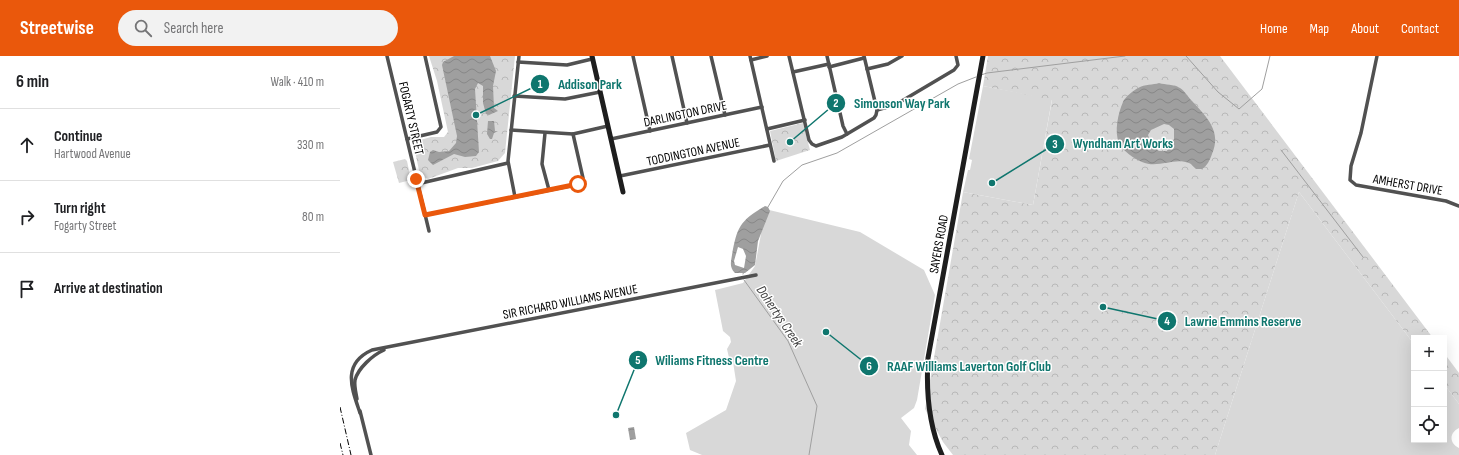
<!DOCTYPE html>
<meta charset="utf-8">
<style>
:root{--surface:#fff;--page:#f2f2f2;--text:#202124;--muted:#757577;--line:#e0e0e0;--accent:#ea580c}
body{margin:0;font-family:"Sofia Sans Condensed",sans-serif;background:var(--page);color:var(--text)}
.controls{position:absolute;right:12px;bottom:12px;display:grid;overflow:hidden;border-radius:0px;box-shadow:0 4px 16px #0002}
.controls button{width:36px;height:36px;display:grid;place-items:center;padding:0;border:0;border-bottom:1px solid var(--line);background:var(--surface);color:var(--text);font:20px sans-serif}
.stop{position:absolute;width:12px;height:12px;margin:-9px;border:3px solid #ea580c;border-radius:50%;background:#fff}
.stop.end{background:#ea580c;border-color:#fff;box-shadow:0 1px 4px #0008}
.list{margin:0;padding:0;list-style:none}
h2{display:flex;justify-content:space-between;align-items:center;height:52px;margin:0;padding:0 16px;font-size:17px}
h2 small{font-size:13px;font-weight:400;color:var(--muted)}
.list li{display:grid;grid-template-columns:26px 1fr auto;gap:12px;align-items:center;box-sizing:border-box;height:72px;padding:0 16px;border-top:1px solid var(--line)}
.list b{display:block;font-size:15px;white-space:nowrap}
.list p{margin:0;font-size:13px;white-space:nowrap;color:var(--muted)}
.list em{font-size:13px;font-style:normal;color:var(--muted)}
.icon{flex:none;width:22px;height:22px;fill:none;stroke:currentColor;stroke-width:2;stroke-linecap:round;stroke-linejoin:round}
.map{position:relative;flex:none;width:1119px;height:399px;overflow:hidden}
header{display:flex;align-items:center;gap:24px;box-sizing:border-box;height:56px;padding:0 20px;background:var(--accent);color:#fff}
header strong{font-size:19px}
nav{display:flex;gap:22px;margin-inline-start:auto;font-size:14px}
.search{width:280px;height:36px;background:var(--page);display:flex;align-items:center;gap:10px;box-sizing:border-box;padding:0 14px;border-radius:22px;color:var(--muted);font-size:15px}
main{display:flex}
aside{flex:1;background:var(--surface)}
.map>svg:first-child{display:block}
.green{fill:#d8d8d8}
.park{fill:url(#park-crowns)}
.water{fill:url(#water-waves);fill-rule:evenodd}
.lines{fill:none;stroke-linecap:round;stroke-linejoin:round}
.stream{stroke:#9f9f9f;stroke-width:1}
.street{stroke:#515151;stroke-width:3.5}
.secondary{stroke:#1e1e1e;stroke-width:5}
.rail{stroke:#000;stroke-width:1;stroke-dasharray:6 2 1 2;stroke-linecap:butt}
.route{stroke:#ea580c;stroke-width:5}
.labels{text-anchor:middle;stroke-width:3;stroke-linejoin:round;paint-order:stroke}
.street-label{font-size:13px;fill:#000;stroke:#fff}
.water-label{font-size:14px;font-style:italic;fill:#404040;stroke:#fff}
.leader{fill:none;stroke:#0f766e;stroke-width:1.5}
.callout-dot{fill:#0f766e;stroke:#fff;stroke-width:1.5}
.mark-label{font-size:12px;text-anchor:middle;font-weight:bold;fill:#fff}
.callout-label{font-size:14px;text-anchor:middle;font-weight:bold;fill:#0f766e;stroke:#fff;stroke-width:3;stroke-linejoin:round;paint-order:stroke}
</style>
<header>
<strong>Streetwise</strong>
<div class="search"><svg class="icon" aria-label="search" viewBox="0 0 24 24"><circle cx="10" cy="10" r="6"/><path d="M15 15l6 6"/></svg>Search here</div>
<nav><a>Home</a><a>Map</a><a>About</a><a>Contact</a></nav>
</header>
<main>
<aside>
<h2>6 min<small>Walk · 410 m</small></h2>
<ul class="list">
<li><svg class="icon" aria-label="ahead" viewBox="0 0 24 24"><path d="M12 20V5M6 11l6-6 6 6"/></svg><div><b>Continue</b><p>Hartwood Avenue</p></div><em>330 m</em></li>
<li><svg class="icon" aria-label="right" viewBox="0 0 24 24"><path d="M7 20v-9h11M14 6l5 5-5 5"/></svg><div><b>Turn right</b><p>Fogarty Street</p></div><em>80 m</em></li>
<li><svg class="icon" aria-label="arrive" viewBox="0 0 24 24"><path d="M6 21V4h12l-3 4 3 4H6"/></svg><div><b>Arrive at destination</b></div></li>
</ul>
</aside>
<div class="map">
<svg width="1119" height="399" viewBox="0 0 1119 399">
<defs>
<pattern id="park-crowns" width="20" height="18" patternUnits="userSpaceOnUse"><rect width="20" height="18" fill="#d8d8d8"/><path d="M2 6a3 3 0 1 1 6 0M12 15a3 3 0 1 1 6 0" fill="none" stroke="#b8b8b8"/></pattern>
<pattern id="water-waves" width="16" height="10" patternUnits="userSpaceOnUse"><rect width="16" height="10" fill="#9f9f9f"/><path d="M0 5q4-4 8 0t8 0" fill="none" stroke="#878787"/></pattern>
</defs>
<rect width="100%" height="100%" fill="#fff"/>
<g class="green">
<polygon points="643,30 712,43 693,149 623,136 628,114 630,114 632,104 629,103"/>
<path d="M959 136 1074 288V384H1104V328L1119 348V372C1109 377 1109 387 1119 392V399H875Z"/>
<polygon points="421,152 520,176 584,214 595,239 577,344 574,352 561,362 571,375 569,389 577,399 362,399 350,394 346,377 386,354 396,325 393,306 390,306 387,293 391,286 390,281 383,275 375,234 403,227 415,210 421,178"/>
</g>
<g class="park">
<polygon points="89,0 175,0 165,97 158,105 132,112 118,112 88,123 80,119 73,86 91,81 104,81 108,76 97,25"/>
<polygon points="648,0 880,0 1093,282 1074,282 1074,288 959,136 875,399 613,399 603,386 585,353 623,136 693,149 712,44 643,30"/>
<polygon points="463,67 470,94 436,105 430,75"/>
<polygon points="65,103 67,105 71,124 59,127 53,106"/>
<polygon points="1104,297 1119,317 1119,348 1104,328"/>
</g>
<g class="water">
<polygon points="114,0 150,0 156,15 153,30 154,52 158,55 149,59 146,58 143,47 143,30 138,27 135,33 139,96 136,100 125,101 114,98 93,109 88,104 90,96 93,94 99,96 109,95 116,87 117,80 102,9 103,6"/>
<path d="M819 27C826 29 833 28 840 32 845 35 848 41 852 45 867 61 882 76 872 98 870 104 867 110 862 113H856C853 111 852 108 849 107 834 101 818 113 802 106 794 103 782 94 779 87 774 76 778 57 783 46 784 42 794 34 798 32 805 28 813 29 819 27ZM824 68 829 69 834 73V83L827 95H819L812 90 808 79 811 74Z"/>
<polygon points="148,65 154,65 155,75 158,75 154,77 152,83 150,83 147,78"/>
<path d="M425 150 428 151 430 155 418 185 415 209 405 217H395C389 211 391 206 392 199 397 171 400 165 425 150ZM398 191 403 193 406 200 404 212 395 209 394 205Z"/>
<polygon points="294,371 296,383 290,384 288,372"/>
</g>
<g class="lines">
<g class="stream">
<polyline points="846,0 878,36 899,53 922,33 930,0"/>
<polyline points="641,19 647,17 785,0"/>
<polyline points="941,94 1023,201"/>
<polyline points="428,151 443,125 462,109 497,97 618,28 636,21"/>
<polyline points="403,218 404,215"/>
<polyline points="404,224 448,285 477,350 469,399"/>
</g>
<g class="street">
<polyline points="47,0 89,175"/>
<polyline points="293,0 310,75"/>
<polyline points="332,0 347,67"/>
<polyline points="371,0 385,59"/>
<polyline points="410,0 434,105"/>
<polyline points="449,0 469,84 472,88 476,90 502,81 534,62 536,59 537,54 555,49 614,14 618,9 616,0"/>
<polyline points="487,0 503,70 507,78"/>
<polyline points="524,0 537,54"/>
<polyline points="1037,0 1021,77 1011,110 1010,124 1016,129 1106,145 1119,150"/>
<polyline points="411,4 427,0"/>
<polyline points="178,6 227,9 252,3"/>
<polyline points="489,11 524,2"/>
<polyline points="527,13 548,8 562,0"/>
<polyline points="453,16 489,8"/>
<polyline points="174,40 225,43 260,36"/>
<polyline points="427,73 465,64"/>
<polyline points="171,74 233,78 268,70"/>
<polyline points="205,77 202,108 209,134"/>
<polyline points="67,83 97,76 101,71 85,0"/>
<polyline points="271,83 422,51"/>
<polyline points="280,120 430,89"/>
<polyline points="77,128 168,107"/>
<polyline points="175,141 168,105 179,0"/>
<polyline points="85,159 240,128 243,122 233,78"/>
<path d="M17 343C16 337 14 330 15 324 18 312 33 299 44 294"/>
<polyline points="20,355 31,399"/>
<path d="M20 357C12 333 1 308 32 294L416 219"/>
</g>
<g class="secondary">
<polyline points="252,0 283,136"/>
<path d="M602 399C588 368 586 335 588 302L643 0"/>
</g>
<g class="rail">
<polyline points="0,351 11,399"/>
<polyline points="0,387 3,399"/>
</g>
</g>
<g class="lines">
<polyline class="route" points="76,123 85,159 238,128"/>
</g>
<g class="labels">
<g class="street-label">
<text transform="translate(345 57) rotate(-12)" y="5">DARLINGTON DRIVE</text>
<text transform="translate(72 62) rotate(77)" y="5">FOGARTY STREET</text>
<text transform="translate(353 95) rotate(-12)" y="5">TODDINGTON AVENUE</text>
<text transform="translate(1068 128) rotate(10)" y="5">AMHERST DRIVE</text>
<text transform="translate(598 188) rotate(-80)" y="5">SAYERS ROAD</text>
<text transform="translate(230 245) rotate(-11)" y="5">SIR RICHARD WILLIAMS AVENUE</text>
</g>
<g class="water-label">
<text transform="translate(440 260) rotate(56)" y="5">Dohertys Creek</text>
</g>
</g>
<path class="leader" d="M136 59L200 28M450 86L496 47M652 127L715 88M763 251L827 265M276 359L298 304M486 276L529 310"/>
<g class="callout-dot">
<circle cx="136" cy="59" r="4"/>
<circle cx="450" cy="86" r="4"/>
<circle cx="652" cy="127" r="4"/>
<circle cx="763" cy="251" r="4"/>
<circle cx="276" cy="359" r="4"/>
<circle cx="486" cy="276" r="4"/>
<circle cx="200" cy="28" r="10"/>
<circle cx="496" cy="47" r="10"/>
<circle cx="715" cy="88" r="10"/>
<circle cx="827" cy="265" r="10"/>
<circle cx="298" cy="304" r="10"/>
<circle cx="529" cy="310" r="10"/>
</g>
<g class="mark-label">
<text x="200" y="32">1</text>
<text x="496" y="51">2</text>
<text x="715" y="92">3</text>
<text x="827" y="269">4</text>
<text x="298" y="308">5</text>
<text x="529" y="314">6</text>
</g>
<g class="callout-label">
<text x="250" y="33">Addison Park</text>
<text x="562" y="52">Simonson Way Park</text>
<text x="783" y="92">Wyndham Art Works</text>
<text x="903" y="270">Lawrie Emmins Reserve</text>
<text x="372" y="309">Wiliams Fitness Centre</text>
<text x="629" y="315">RAAF Williams Laverton Golf Club</text>
</g>
</svg>
<div class="controls">
<button>+</button>
<button>−</button>
<button><svg class="icon" aria-label="locate" viewBox="0 0 24 24"><circle cx="12" cy="12" r="6"/><path d="M12 2v4M12 18v4M2 12h4M18 12h4"/></svg></button>
</div>
<div class="stop" style="left:238px;top:128px"></div>
<div class="stop end" style="left:76px;top:123px"></div>
</div>
</main>
